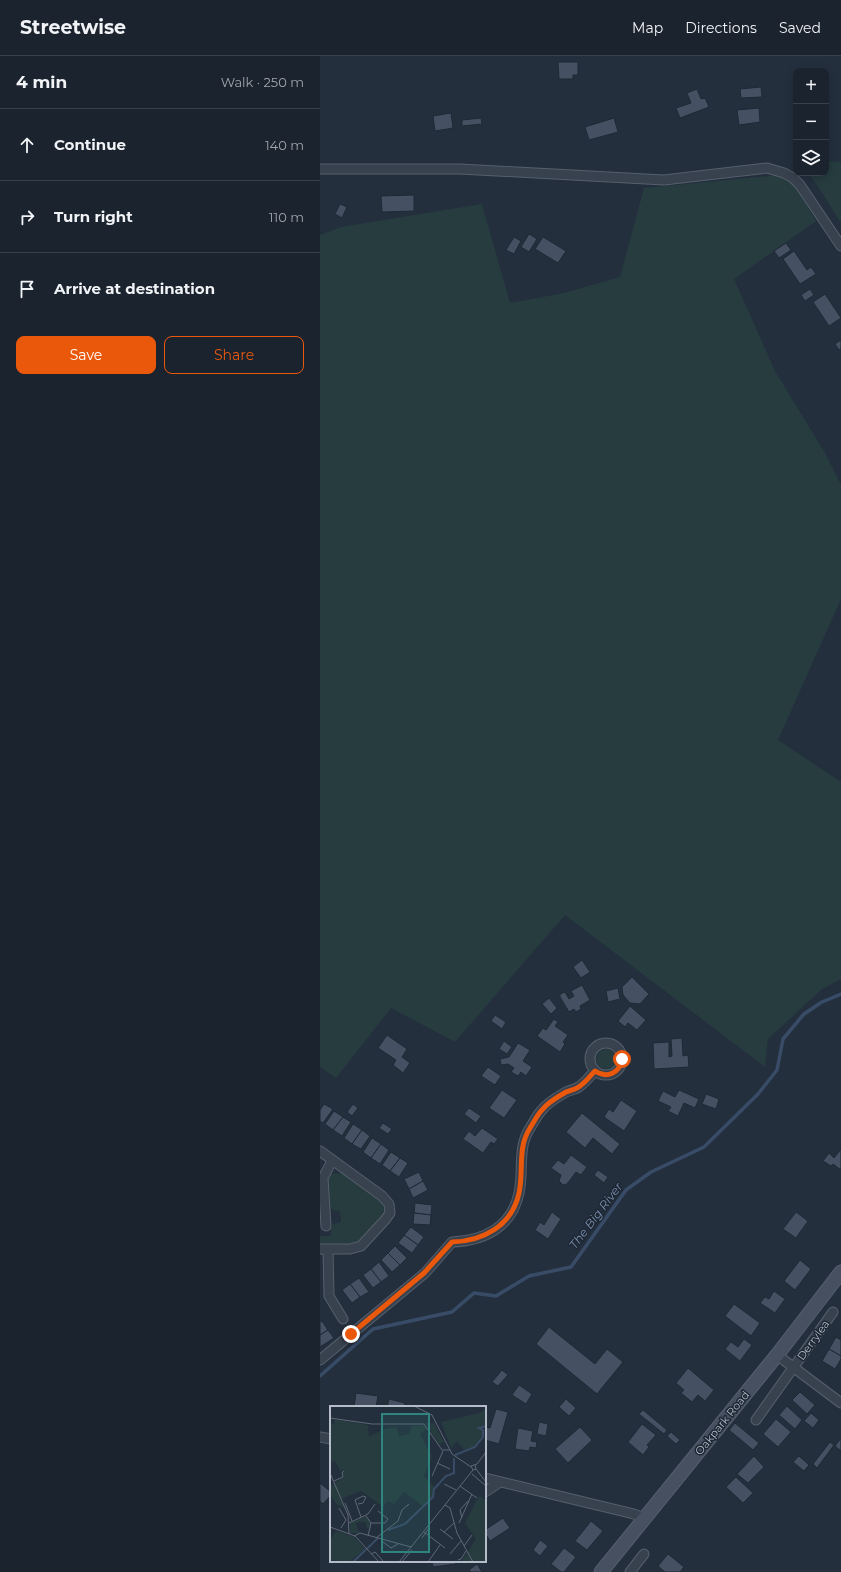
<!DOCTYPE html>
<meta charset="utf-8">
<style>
:root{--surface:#1b232e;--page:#242b36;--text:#f1f3f6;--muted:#a0a4aa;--line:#39404a;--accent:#ea580c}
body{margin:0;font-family:Montserrat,sans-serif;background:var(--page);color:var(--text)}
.controls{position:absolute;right:12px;top:12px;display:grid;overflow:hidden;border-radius:8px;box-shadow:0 2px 10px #0003}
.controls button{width:36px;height:36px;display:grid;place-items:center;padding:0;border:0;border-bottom:1px solid var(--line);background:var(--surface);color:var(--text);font:20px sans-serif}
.stop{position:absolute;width:12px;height:12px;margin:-9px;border:3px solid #ea580c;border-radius:50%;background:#fff}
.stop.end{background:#ea580c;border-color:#fff;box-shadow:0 1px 4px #0008}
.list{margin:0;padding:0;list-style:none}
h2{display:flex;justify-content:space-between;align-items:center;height:52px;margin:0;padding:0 16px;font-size:17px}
h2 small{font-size:13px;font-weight:400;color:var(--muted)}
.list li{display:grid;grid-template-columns:26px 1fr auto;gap:12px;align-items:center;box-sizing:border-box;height:72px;padding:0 16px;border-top:1px solid var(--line)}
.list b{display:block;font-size:15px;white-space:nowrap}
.list em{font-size:13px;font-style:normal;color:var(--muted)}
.actions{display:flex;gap:8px;padding:12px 16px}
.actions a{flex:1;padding:9px 0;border:1px solid var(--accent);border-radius:8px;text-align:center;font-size:14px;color:var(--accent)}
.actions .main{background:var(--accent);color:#fff}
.icon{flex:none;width:22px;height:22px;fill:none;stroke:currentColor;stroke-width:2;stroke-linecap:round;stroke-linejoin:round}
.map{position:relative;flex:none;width:521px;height:1516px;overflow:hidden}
header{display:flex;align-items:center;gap:24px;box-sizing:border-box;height:56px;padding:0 20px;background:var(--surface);border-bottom:1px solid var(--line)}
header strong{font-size:19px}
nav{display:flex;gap:22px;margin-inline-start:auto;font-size:14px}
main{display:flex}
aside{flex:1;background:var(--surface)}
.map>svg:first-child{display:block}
.green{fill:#263c3f}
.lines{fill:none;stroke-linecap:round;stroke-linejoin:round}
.stream{stroke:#394c67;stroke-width:3.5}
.building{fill:#455162;stroke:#1f2835}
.minor-casing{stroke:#565f6c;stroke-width:11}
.secondary-casing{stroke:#565f6c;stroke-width:15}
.minor{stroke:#38414e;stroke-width:9}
.secondary{stroke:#465061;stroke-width:13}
.route{stroke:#ea580c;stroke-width:5}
.labels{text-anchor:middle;stroke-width:3;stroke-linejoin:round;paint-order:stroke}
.street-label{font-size:11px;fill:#b4bcc9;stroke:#1d2633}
.water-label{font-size:12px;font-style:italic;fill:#7c92b1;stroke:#1d2633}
.inset-river{fill:none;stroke:#394c67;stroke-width:2}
.inset-road{fill:none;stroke:#5e6776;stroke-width:1}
.view{fill:#308480;fill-opacity:0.15;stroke:#308480;stroke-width:2}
.inset-edge{fill:none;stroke:#b4bcc9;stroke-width:2}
</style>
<header>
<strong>Streetwise</strong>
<nav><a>Map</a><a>Directions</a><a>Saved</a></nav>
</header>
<main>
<aside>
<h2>4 min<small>Walk · 250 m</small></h2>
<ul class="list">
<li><svg class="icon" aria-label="ahead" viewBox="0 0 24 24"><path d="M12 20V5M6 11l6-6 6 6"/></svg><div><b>Continue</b></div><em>140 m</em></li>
<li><svg class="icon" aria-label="right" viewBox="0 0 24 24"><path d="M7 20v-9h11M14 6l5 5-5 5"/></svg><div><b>Turn right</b></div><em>110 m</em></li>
<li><svg class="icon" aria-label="arrive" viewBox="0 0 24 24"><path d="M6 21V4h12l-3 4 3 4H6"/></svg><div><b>Arrive at destination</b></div></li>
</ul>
<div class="actions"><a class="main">Save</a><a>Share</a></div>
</aside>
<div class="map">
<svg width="521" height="1516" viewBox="0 0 521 1516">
<rect width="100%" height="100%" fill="#242f3e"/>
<g class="green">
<polygon points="506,105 521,106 521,167 499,132 488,117 506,117"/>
<polygon points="460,119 477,132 496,165 414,223 455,315 505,397 521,429 521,543 458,684 521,726 521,923 502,933 448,983 445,1011 245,859 135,986 71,952 16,1022 0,1011 0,179 21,171 162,148 190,247 244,237 300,221 324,132"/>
<circle cx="286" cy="1003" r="10"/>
<path d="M15 1117 23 1118 62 1146C63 1150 65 1153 63 1158 61 1163 40 1185 35 1188 27 1192 9 1190 0 1190V1180H11V1173L13 1168 21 1166 20 1155 13 1154 9 1150 6 1125 9 1119Z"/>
</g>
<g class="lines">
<polyline class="stream" points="0,1320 53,1273 132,1256 154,1237 176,1240 209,1220 251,1211 306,1134 331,1116 384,1091 438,1038 457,1014 463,983 484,958 502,946 521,938"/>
</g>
<g class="building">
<polygon points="238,6 258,6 258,19 253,19 253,23 239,23"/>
<polygon points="441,31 442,41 421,42 420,33"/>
<polygon points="377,33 381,43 385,42 389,51 360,62 356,52 371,47 367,37"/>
<polygon points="439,52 440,66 419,69 417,54"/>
<polygon points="131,57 133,72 115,75 113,60"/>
<polygon points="161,62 162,68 142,70 142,64"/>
<polygon points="294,62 298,76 269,84 265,71"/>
<polygon points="94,139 94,155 62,156 61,140"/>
<polygon points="20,148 27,151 22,162 15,158"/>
<polygon points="209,178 217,183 209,196 201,191"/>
<polygon points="194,181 201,185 194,198 186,194"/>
<polygon points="223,181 246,195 238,207 215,193"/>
<polygon points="466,187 471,194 459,202 454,195"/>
<polygon points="474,195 487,214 491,211 496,218 480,228 463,203"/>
<polygon points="490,233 494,239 485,245 481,239"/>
<polygon points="505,238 521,262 509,270 493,246"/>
<polygon points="521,284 521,293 519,294 515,288"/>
<polygon points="262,904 270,916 261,922 253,911"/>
<polygon points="312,921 329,938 320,948 310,947 303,939 302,931"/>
<polygon points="262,929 270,944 260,950 261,953 256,956 254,953 249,956 240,941 240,938 245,936 249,943 254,940 251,935"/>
<polygon points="298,932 300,943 288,946 286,935"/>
<polygon points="229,942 237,952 231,958 222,948"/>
<polygon points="310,950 326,964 317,974 308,967 305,971 298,965"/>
<polygon points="175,959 186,966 182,973 171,965"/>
<polygon points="234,963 238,966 235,970 248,979 243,986 245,988 240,996 217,980 223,972 226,974"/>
<polygon points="67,979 87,993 82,1001 90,1007 83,1017 73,1009 76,1004 58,992"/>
<polygon points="362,982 363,1000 368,999 369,1011 334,1013 333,987 349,986 349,1001 352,1000 351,983"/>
<polygon points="184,985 192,991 187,998 179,993"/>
<polygon points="198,987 210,994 203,1005 212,1011 206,1020 201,1016 198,1020 191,1016 194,1012 188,1008 181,1009 180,1003 189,1001"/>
<polygon points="168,1011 181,1020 175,1029 161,1020"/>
<polygon points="182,1034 197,1044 184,1062 169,1052"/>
<polygon points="359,1034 379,1043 375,1052 364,1047 358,1060 348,1055 351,1051 338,1045 343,1035 355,1041"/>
<polygon points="386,1038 399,1043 396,1053 382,1048"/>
<polygon points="301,1044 317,1055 304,1075 284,1061 289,1053 293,1056"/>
<polygon points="4,1048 13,1053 3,1067 0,1065 0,1054"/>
<polygon points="33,1048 38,1052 32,1060 27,1056"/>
<polygon points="149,1052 161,1060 156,1067 144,1058"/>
<polygon points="14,1055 23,1061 13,1074 5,1068"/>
<polygon points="262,1057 300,1088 292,1098 273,1082 265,1092 246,1076"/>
<polygon points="23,1061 31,1066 22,1080 13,1074"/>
<polygon points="63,1067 72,1073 68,1078 59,1072"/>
<polygon points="33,1068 42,1074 32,1088 24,1082"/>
<polygon points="162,1072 178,1083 174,1088 171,1086 163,1097 143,1083 149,1075 155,1080"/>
<polygon points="42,1074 50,1080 41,1093 32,1088"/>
<polygon points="52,1082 61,1088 51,1102 43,1096"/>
<polygon points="61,1088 69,1094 60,1108 51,1102"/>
<polygon points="521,1093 521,1114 513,1108 511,1110 503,1105 509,1097 514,1102"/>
<polygon points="71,1096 80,1102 70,1115 62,1109"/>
<polygon points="251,1099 267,1111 261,1119 256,1116 247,1128 243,1129 239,1125 241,1119 231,1112 238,1104 244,1108"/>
<polygon points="80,1102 88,1107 79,1121 70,1115"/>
<polygon points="278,1114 288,1121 284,1127 274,1119"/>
<polygon points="99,1116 103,1125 89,1133 84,1123"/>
<polygon points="103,1125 108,1134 93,1142 89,1133"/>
<polygon points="95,1147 112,1149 111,1159 94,1157"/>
<polygon points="232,1156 241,1163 228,1183 215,1174 220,1166 224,1169"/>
<polygon points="476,1156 488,1165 476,1182 463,1173"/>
<polygon points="94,1157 111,1159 110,1169 93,1168"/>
<polygon points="91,1171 104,1181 98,1189 84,1179"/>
<polygon points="84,1179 98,1189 92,1197 78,1187"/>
<polygon points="75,1190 87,1202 80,1209 68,1197"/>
<polygon points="68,1197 80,1209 72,1216 61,1204"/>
<polygon points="480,1204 491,1213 475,1234 464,1225"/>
<polygon points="59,1206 69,1220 61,1226 51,1213"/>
<polygon points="51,1213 61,1226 53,1232 43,1219"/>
<polygon points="39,1222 49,1236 40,1241 30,1228"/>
<polygon points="30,1228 40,1241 32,1247 22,1234"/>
<polygon points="454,1235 465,1243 455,1257 440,1247 445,1241 449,1243"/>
<polygon points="414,1248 440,1267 431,1280 405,1260"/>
<polygon points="2,1265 8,1274 0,1279 0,1266"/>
<polygon points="229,1271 275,1308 287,1293 303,1306 277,1338 216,1288"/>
<polygon points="8,1274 14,1282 0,1291 0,1279"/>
<polygon points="516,1281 521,1284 521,1300 509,1293"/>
<polygon points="424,1283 432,1289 420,1305 405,1293 411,1286 418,1291"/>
<polygon points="509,1293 521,1300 521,1303 515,1313 502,1305"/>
<polygon points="368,1312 394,1334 385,1345 378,1339 372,1346 361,1337 364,1334 356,1327"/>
<polygon points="182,1314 188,1319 178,1330 172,1326"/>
<polygon points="199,1329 212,1338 206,1348 192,1339"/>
<polygon points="480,1336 495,1349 487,1358 472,1344"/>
<polygon points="36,1337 58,1340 56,1351 34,1351"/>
<polygon points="69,1343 85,1347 84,1351 67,1351"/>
<polygon points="246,1343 256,1352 249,1360 239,1351"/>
<polygon points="467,1350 482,1364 475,1373 459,1359"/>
<polygon points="176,1353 188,1356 179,1388 165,1384 165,1371 170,1372"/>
<polygon points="323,1354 347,1374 344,1378 319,1358"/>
<polygon points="491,1357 499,1364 493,1372 484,1365"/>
<polygon points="456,1363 471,1376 458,1391 443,1378"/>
<polygon points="219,1366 228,1368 226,1380 217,1378"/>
<polygon points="415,1367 439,1387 433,1394 409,1374"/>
<polygon points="322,1368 336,1379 327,1389 329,1391 323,1399 308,1386"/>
<polygon points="260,1371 272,1384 248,1407 235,1393"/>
<polygon points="198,1372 213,1375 211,1385 217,1386 216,1392 210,1391 209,1395 195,1393"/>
<polygon points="351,1376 360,1384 356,1388 347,1380"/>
<polygon points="521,1382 521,1395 515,1390"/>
<polygon points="510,1386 514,1389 497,1412 493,1408"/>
<polygon points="434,1400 444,1411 428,1427 417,1418"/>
<polygon points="479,1400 489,1409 484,1415 473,1406"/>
<polygon points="416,1421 433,1437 423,1447 406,1431"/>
<polygon points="0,1427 11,1436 11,1439 3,1448 0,1445"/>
<polygon points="183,1462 190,1472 170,1485 165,1477 165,1474"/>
<polygon points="271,1465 283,1475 267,1494 255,1485"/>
<polygon points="220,1484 228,1490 220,1500 213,1494"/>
<polygon points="244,1492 256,1501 244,1516 241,1516 231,1508"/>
<polygon points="348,1498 364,1511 360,1516 345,1516 338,1510"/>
<polygon points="83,1505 100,1505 99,1508"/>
<polygon points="112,1505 135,1505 136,1508 113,1511"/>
<polygon points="157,1508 162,1516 151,1516 149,1514"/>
</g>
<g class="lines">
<g class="minor-casing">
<g id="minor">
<polyline points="0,113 140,113 344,124 447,112 464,117 473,122 480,129 521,190"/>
<circle cx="286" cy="1003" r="16"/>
<polyline points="0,1095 62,1140 69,1148 70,1157 65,1164 41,1190 30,1193 0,1193"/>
<polyline points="6,1170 3,1122 12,1105"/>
<polyline points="8,1193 9,1240 23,1263"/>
<polyline points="457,1299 521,1347"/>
<path d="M0 1304 105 1217 132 1186C164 1185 192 1171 199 1137 204 1115 197 1092 210 1072 214 1066 217 1059 222 1054 227 1047 239 1040 246 1036 251 1034 257 1033 260 1030 266 1026 270 1020 275 1015"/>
<polyline points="436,1364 513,1256"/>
<polyline points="0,1381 11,1383"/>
<polyline points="165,1422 314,1458 324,1462"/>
<polyline points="165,1436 180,1426"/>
<polyline points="310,1516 324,1498"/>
</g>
</g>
<g class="secondary-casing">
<polyline id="secondary" points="281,1516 457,1299 521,1216"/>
</g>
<use href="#minor" class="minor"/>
<use href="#secondary" class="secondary"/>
</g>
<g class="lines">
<path class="route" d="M31 1278 104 1217 132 1186C163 1185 192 1170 199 1137 204 1115 197 1092 210 1072 214 1066 217 1059 222 1054 227 1047 239 1040 246 1036 251 1034 257 1033 260 1030 266 1026 270 1020 275 1015 287 1023 300 1017 302 1003"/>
</g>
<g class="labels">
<g class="street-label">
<text transform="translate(493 1284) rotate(-54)" y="4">Derrylea</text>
<text transform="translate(402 1367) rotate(-51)" y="4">Oakpark Road</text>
</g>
<g class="water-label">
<text transform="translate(276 1160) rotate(-53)" y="4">The Big River</text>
</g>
</g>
<g transform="translate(10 1350)">
<rect width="156" height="156" fill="#242f3e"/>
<path d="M156 3V19L148 21 154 26 148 39 134 44 127 35 121 42 111 16 149 7ZM5 13 38 19 39 31 54 23 67 21 69 30 79 28 81 20 94 19 97 23 90 28 102 50 94 70 105 82 104 90 93 100 74 86 64 98 58 95 53 101 31 85 11 93 14 102 6 98 0 88V80L14 71 5 55 0 56V17L4 18ZM95 17H104L114 36 109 38ZM149 90 156 94V156H131L146 133 135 117ZM35 110 40 115V122H37L35 116H31L26 117 29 127H20V117ZM6 125 24 131 35 143 19 156 0 154V135Z" fill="#263c3f"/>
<path class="inset-river" d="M125 49 145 41 153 31V24L149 22 156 20M58 124 75 118 103 91 104 83 116 70 124 67V52M23 156 48 132"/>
<path class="inset-road" d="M84 0 102 9 122 48 141 61M0 12 42 18H94L112 44H120M107 57 120 63M147 58 156 46M145 59 146 63 143 64 141 60 147 58M146 63 156 76M0 67 18 109 19 128M142 68 156 80M102 70 113 45M4 75 13 71 12 67 14 65M114 78 126 84M130 80 147 92M15 97 22 115M28 98 33 97 36 91 33 90 25 94 31 111M115 99 120 102 127 127 143 156M9 102 16 114 11 122M36 110 41 117 38 130M132 112 130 104 138 95M19 117 38 108 45 98M41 117H55L58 113 48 105M129 117 142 88M0 121 25 130 49 156M110 123 123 133M94 126 115 142M114 126 124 117M24 130 30 127 81 141M46 132 68 115 72 104 79 98 77 100M92 132 99 122M53 136 61 142 68 138M134 140 142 129M41 148 45 146 54 156M120 148 131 135M128 154 131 153 136 145M69 156 143 64M72 156 82 144M98 156 110 139"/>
<path class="view" d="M52 8H99V146H52Z"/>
<rect width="156" height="156" class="inset-edge"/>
</g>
</svg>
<div class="controls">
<button>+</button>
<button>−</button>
<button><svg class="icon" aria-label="layers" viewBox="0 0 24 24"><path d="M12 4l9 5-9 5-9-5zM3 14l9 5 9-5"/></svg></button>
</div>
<div class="stop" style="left:302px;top:1003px"></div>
<div class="stop end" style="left:31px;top:1278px"></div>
</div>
</main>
